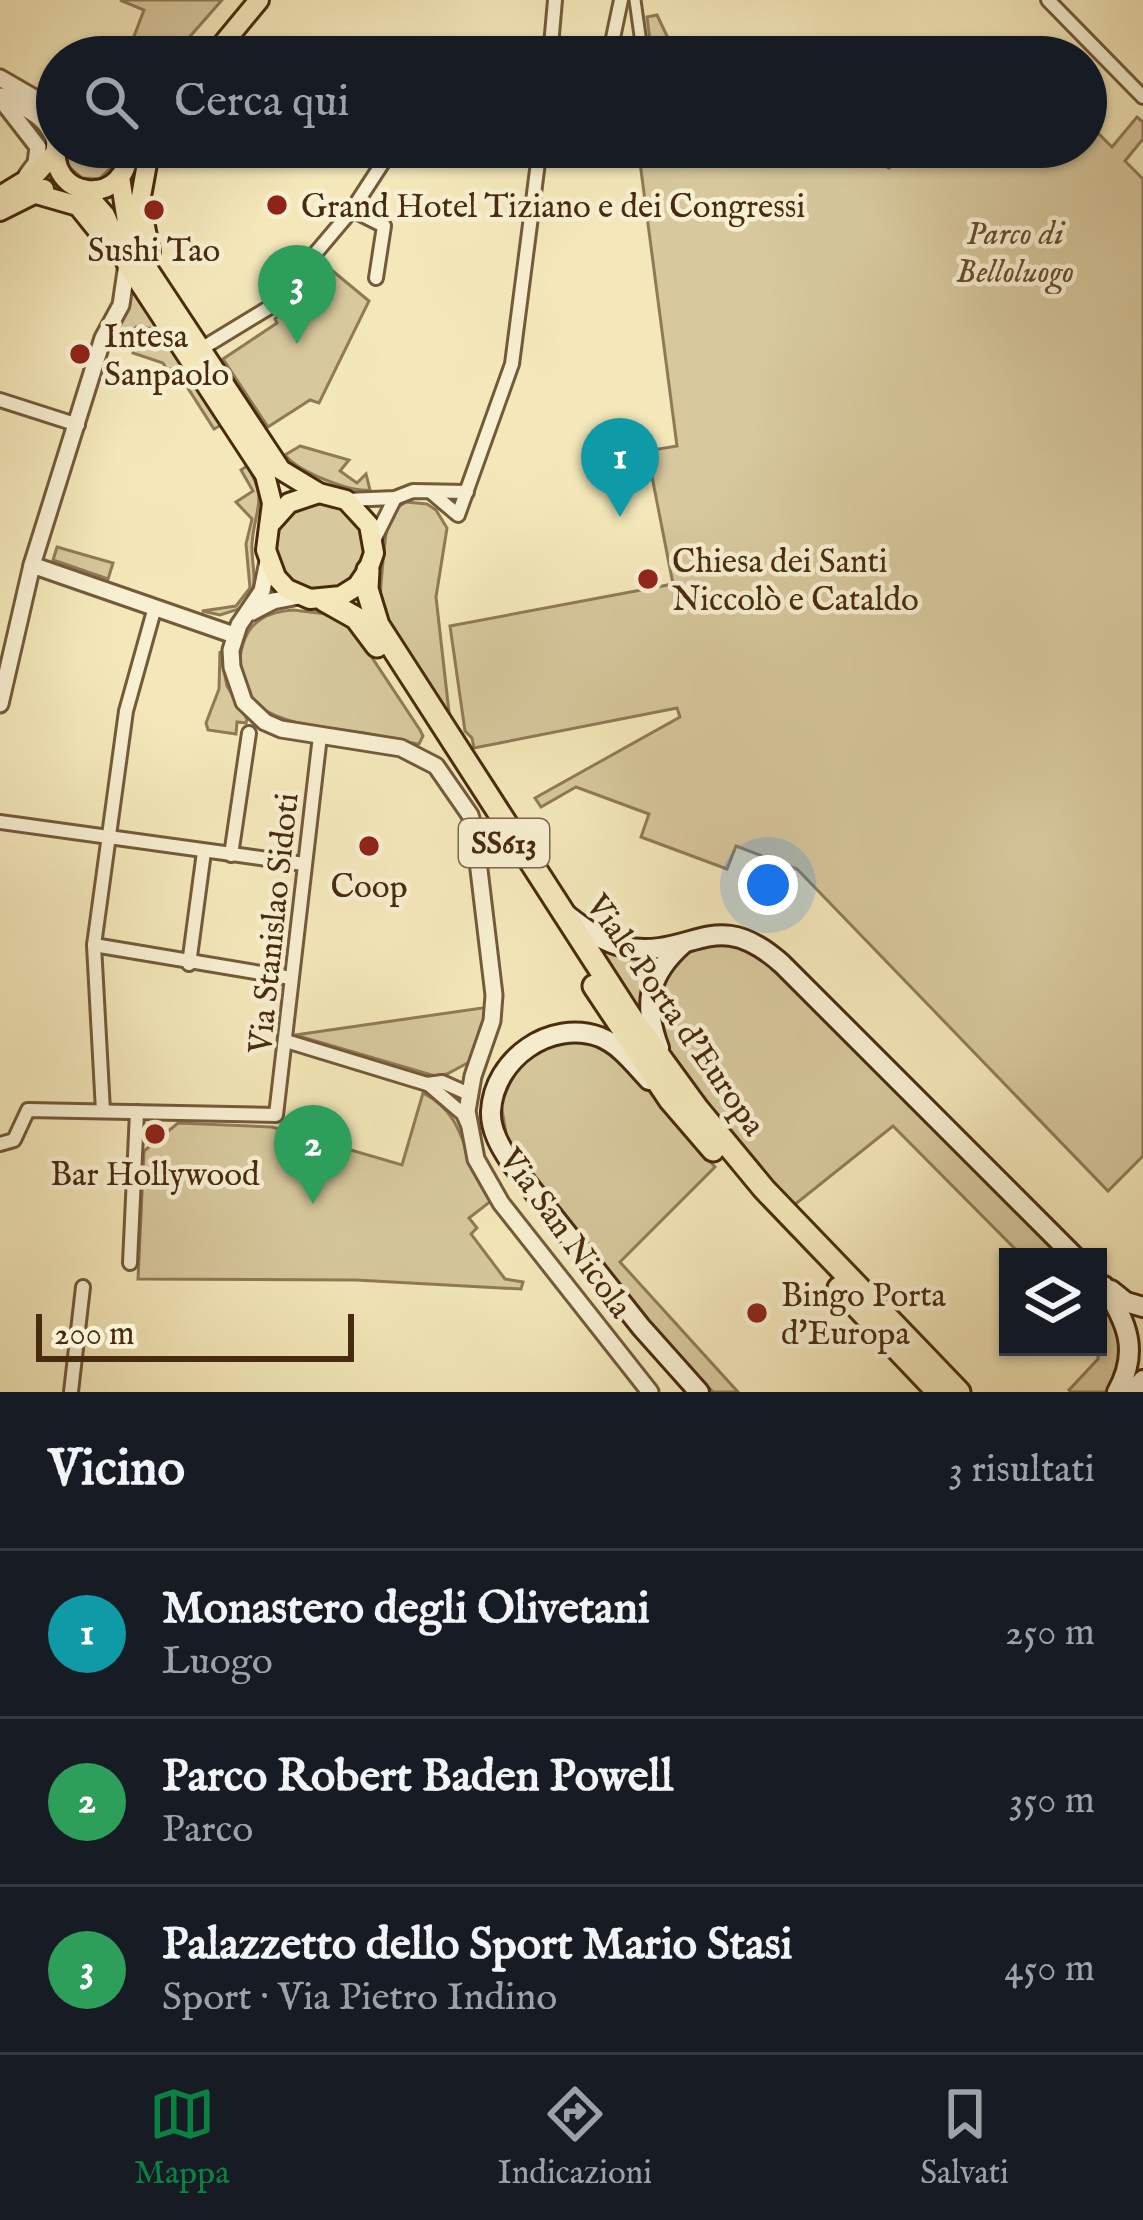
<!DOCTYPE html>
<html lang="it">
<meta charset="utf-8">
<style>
:root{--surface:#171b24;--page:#242831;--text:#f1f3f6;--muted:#9ea1a6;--line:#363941;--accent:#0b8043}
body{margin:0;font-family:"IM FELL English",serif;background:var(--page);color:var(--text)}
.controls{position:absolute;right:36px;bottom:36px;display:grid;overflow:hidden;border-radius:0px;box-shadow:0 3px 9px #0004}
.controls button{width:108px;height:108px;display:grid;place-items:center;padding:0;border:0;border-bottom:3px solid var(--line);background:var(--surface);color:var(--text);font:60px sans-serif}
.scale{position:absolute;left:36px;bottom:30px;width:318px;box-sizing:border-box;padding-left:12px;border:6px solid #482b0e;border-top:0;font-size:33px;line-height:42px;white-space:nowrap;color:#482b0e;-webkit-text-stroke:9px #f8f0d2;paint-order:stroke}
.you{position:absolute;left:768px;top:885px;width:42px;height:42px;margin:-30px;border:9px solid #fff;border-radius:50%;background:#1a73e8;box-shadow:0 0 0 18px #1a73e833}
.badge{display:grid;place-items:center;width:78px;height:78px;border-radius:50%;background:var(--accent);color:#fff;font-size:39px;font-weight:700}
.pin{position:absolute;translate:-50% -99px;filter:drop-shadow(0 3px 6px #0008)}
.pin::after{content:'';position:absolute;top:63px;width:42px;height:36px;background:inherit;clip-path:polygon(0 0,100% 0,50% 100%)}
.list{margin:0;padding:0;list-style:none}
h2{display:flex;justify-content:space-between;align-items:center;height:156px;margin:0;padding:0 48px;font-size:51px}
h2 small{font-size:39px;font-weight:400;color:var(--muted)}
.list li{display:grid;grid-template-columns:78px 1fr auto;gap:36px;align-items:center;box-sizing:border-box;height:168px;padding:0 48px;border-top:3px solid var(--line)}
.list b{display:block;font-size:45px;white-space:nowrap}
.list p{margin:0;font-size:39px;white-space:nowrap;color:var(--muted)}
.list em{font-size:39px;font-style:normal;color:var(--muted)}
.icon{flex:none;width:66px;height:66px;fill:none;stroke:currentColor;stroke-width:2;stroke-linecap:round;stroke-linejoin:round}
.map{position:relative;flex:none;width:1143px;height:1392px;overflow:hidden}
.search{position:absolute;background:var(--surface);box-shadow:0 3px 9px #0004;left:36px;right:36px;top:36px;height:132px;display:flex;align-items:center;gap:30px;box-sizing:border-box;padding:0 42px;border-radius:66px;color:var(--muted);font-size:45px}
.sheet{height:660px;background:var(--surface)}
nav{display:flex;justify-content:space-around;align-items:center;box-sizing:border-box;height:168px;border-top:3px solid var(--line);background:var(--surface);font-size:33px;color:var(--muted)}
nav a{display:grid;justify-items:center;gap:6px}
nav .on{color:var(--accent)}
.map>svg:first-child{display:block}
.green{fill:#d7c89d;stroke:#907a56;stroke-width:3}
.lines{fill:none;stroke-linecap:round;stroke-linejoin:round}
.pedestrian-casing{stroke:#735a39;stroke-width:15}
.minor-casing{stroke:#735a39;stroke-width:18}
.tertiary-casing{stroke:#735a39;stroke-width:21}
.secondary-casing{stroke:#482b0e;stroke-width:24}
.primary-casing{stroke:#482b0e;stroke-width:24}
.trunk-casing{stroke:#482b0e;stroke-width:27}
.pedestrian{stroke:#f8f0d2;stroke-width:9}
.minor{stroke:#f8f0d2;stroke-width:12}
.tertiary{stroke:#f8f0d2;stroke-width:15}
.secondary{stroke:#f8f0d2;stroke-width:18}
.primary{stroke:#f4e8ba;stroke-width:18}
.trunk{stroke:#f4e8ba;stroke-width:21}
.poi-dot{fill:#8f2418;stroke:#f8f0d2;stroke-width:4.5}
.labels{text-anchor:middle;stroke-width:9;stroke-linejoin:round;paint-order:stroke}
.shield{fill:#f8f0d2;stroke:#7d6649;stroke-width:3}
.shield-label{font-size:30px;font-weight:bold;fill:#482b0e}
.poi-label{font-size:33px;fill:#482b0e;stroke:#f8f0d2;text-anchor:start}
.park-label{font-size:33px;font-style:italic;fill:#654a2b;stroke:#f8f0d2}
.street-label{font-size:33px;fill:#482b0e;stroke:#f8f0d2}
</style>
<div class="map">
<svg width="1143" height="1392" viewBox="0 0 1143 1392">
<rect width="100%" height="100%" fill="#f4e8ba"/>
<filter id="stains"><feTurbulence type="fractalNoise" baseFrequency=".00167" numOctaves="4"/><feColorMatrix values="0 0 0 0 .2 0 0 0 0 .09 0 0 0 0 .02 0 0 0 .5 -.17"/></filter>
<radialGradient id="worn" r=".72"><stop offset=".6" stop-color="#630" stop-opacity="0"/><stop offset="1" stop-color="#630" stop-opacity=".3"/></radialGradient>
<g class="green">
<polygon points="120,0 222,0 172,57 126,57 144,10"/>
<polygon points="657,15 677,57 652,57 647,17"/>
<polygon points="1137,117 1143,122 1143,139 1125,161 1143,179 1143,1156 1108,1191 797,869 736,846 727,869 641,837 649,814 576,787 541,807 535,798 680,717 677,708 474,748 472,738 465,731 450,626 673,584 647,451 677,446 638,147 849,147 889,168 903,147 1086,147 1086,121 1112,147"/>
<polygon points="66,147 118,147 118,161 99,179 82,178 68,166"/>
<polygon points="323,263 369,301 319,403 310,400 268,427 223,359 277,323 275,319"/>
<polygon points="131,289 158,329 136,327 117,345 112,343"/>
<polygon points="141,330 155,332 169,344 221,425 214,429 175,368 167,370 163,363 133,353 135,344 126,342 121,347 128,336"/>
<path d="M300 446 349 460 340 471 357 483 366 474 370 490C352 493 298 472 285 455Z"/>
<path d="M247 466C269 501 254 509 252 544 251 571 263 588 239 609L220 615 202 611 236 606 250 588 246 544 252 519 236 502 253 491 241 470Z"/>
<circle cx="319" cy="546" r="46"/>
<path d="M406 502 427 504 436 510 447 528 436 597 450 721 381 612C378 603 386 521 390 514 395 508 399 506 406 502Z"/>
<polygon points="57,547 113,563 108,579 53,560"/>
<path d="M293 610 327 614 351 626 420 730 423 736 419 744C401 742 383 736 364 733 314 726 219 723 243 644 251 619 269 612 293 610Z"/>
<polygon points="220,651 227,686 247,719 246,723 237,722 236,734 208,730 206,723 219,689"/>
<polygon points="593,941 668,951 643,1018"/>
<path d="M716 942 733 943 765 956 1063 1257H1023L893 1126 793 1206C755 1165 653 1058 654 1003 654 993 660 986 665 978 679 957 691 948 716 942Z"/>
<polygon points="489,1007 473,1060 447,1074 435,1076 295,1035"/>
<polygon points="590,1041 622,1060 715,1167 620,1262 738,1392 713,1392 652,1327 508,1145 501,1104 517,1066 550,1043"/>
<path d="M423 1093C471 1118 460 1161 491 1201L469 1218 477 1228 471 1234 505 1279 523 1282 521 1289 356 1280 138 1279 144 1151 178 1123 272 1127 402 1165Z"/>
<polygon points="1098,1291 1106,1300 1126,1348 1110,1392 1071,1392 1069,1390 1098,1359"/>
</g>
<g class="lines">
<g class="pedestrian-casing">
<polyline id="pedestrian" points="635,0 643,57"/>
</g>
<g class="minor-casing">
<g id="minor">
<polyline points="1048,0 1143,97"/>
<polyline points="550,57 555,0"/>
<polyline points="609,57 621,0"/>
<polyline points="352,210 384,226 376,278"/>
<polyline points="201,349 270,307 352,210 393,147"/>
<polyline points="0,400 78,425"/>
<polyline points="432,493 458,515 512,364 540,147"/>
<polyline points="346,500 395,498 413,491 467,492"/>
<polyline points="374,540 395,498"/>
<polyline points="0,822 304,864"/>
<polyline points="231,855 249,733"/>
<polyline points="94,945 291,978"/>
<polyline points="189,964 204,852"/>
<polyline points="286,1041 427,1084 442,1082 469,1094"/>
<polyline points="428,1084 463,1114 468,1125"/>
<polyline points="103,1111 94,945 126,711 155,607"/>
<polyline points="0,1144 14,1140 28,1110 276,1115 320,736"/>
<polyline points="130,1263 137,1112"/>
<polyline points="71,1392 83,1287"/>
</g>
</g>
<g class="tertiary-casing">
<g id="tertiary">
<polyline points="0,78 57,111"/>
<path d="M2 96C26 109 50 117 56 146"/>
<polyline points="0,98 38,147 36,163 27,175"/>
<polyline points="268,561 262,591 239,625 231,650 232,667 244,702 265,722 281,729 401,748 436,766 470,815 474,828 494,995 492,1021 473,1076 467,1111 476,1159 501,1203 650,1392"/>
<polyline points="32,565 234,635"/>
<polyline points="252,612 273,601 299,596"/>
<polyline points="0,704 32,565 103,338 121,305 127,264"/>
</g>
</g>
<g class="secondary-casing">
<g id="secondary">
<path d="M567 915C584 928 602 942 624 947 693 960 714 903 782 964L1075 1257"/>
<path d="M659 1048C643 1005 647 976 683 944"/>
<path d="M649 1080C634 1064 620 1045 600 1037 550 1019 494 1059 491 1111 490 1130 501 1148 511 1163L641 1327 699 1392"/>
<path d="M1104 1286C1127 1323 1140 1351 1117 1392"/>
<polyline points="1111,1290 1126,1302 1143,1307"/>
<polyline points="1132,1392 1143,1380"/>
</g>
</g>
<g class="primary-casing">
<g id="primary">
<polyline points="212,57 259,0"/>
<path d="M57 141C44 202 131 209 128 147"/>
<polyline points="150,147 140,202 150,251"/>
<polyline points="82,189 105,215 127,264 265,475 272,503 266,550 276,577 287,589 310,599 341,596 357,586 368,570 374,553 369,525 346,500 319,493 281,470 150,272 128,228 120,177"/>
<polyline points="33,193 78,206 115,252"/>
<polyline points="0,196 36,174 55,153"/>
<polyline points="0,211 44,189"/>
<polyline points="272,522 289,503 319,493"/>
</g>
</g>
<g class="trunk-casing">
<g id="trunk">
<polyline points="368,570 367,589 378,625 632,1019 697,1108 764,1189 959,1392"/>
<polyline points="324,600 356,618 377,646"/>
<polyline points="594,986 670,1100 713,1150"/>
<polyline points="839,1288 938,1392"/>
</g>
</g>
<use href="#pedestrian" class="pedestrian"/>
<use href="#minor" class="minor"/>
<use href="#tertiary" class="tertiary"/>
<use href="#secondary" class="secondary"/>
<use href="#primary" class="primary"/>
<use href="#trunk" class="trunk"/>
</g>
<g class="poi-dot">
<circle cx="277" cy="205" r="12"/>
<circle cx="154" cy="210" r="12"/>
<circle cx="80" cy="354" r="12"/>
<circle cx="648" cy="579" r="12"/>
<circle cx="369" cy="846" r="12"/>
<circle cx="155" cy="1134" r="12"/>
<circle cx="757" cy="1313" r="12"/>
</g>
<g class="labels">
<rect class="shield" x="459" y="819" width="90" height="48" rx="9"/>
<g class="shield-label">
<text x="504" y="853">SS613</text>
</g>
<g class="poi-label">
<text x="301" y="217">Grand Hotel Tiziano e dei Congressi</text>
<text x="154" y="261" text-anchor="middle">Sushi Tao</text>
<text x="104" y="347">Intesa<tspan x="104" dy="38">Sanpaolo</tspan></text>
<text x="672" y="572">Chiesa dei Santi<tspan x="672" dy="38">Niccolò e Cataldo</tspan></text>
<text x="369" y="897" text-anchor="middle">Coop</text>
<text x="155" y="1185" text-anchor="middle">Bar Hollywood</text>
<text x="781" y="1306">Bingo Porta<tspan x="781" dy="38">d'Europa</tspan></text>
</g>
<g class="park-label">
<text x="1015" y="244">Parco di<tspan x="1015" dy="38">Belloluogo</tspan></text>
</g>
<g class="street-label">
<text transform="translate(272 923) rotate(-84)" y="12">Via Stanislao Sidoti</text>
<text transform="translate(677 1014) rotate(55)" y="12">Viale Porta d'Europa</text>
<text transform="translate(567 1232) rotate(54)" y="12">Via San Nicola</text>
</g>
</g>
<rect width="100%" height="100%" filter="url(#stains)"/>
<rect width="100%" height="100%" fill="url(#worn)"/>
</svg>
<div class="controls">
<button><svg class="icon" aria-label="layers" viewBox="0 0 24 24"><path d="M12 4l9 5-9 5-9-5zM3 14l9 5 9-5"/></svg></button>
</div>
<div class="scale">200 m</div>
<div class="you"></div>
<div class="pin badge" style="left:620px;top:517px;background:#0f9aa8">1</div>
<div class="pin badge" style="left:313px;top:1204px;background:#2e9e5b">2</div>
<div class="pin badge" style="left:297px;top:344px;background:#2e9e5b">3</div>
<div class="search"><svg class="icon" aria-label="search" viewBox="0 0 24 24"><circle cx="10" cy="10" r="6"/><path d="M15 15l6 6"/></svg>Cerca qui</div>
</div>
<section class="sheet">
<h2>Vicino<small>3 risultati</small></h2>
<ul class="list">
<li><span class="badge" style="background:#0f9aa8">1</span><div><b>Monastero degli Olivetani</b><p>Luogo</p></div><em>250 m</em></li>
<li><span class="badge" style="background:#2e9e5b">2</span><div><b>Parco Robert Baden Powell</b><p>Parco</p></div><em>350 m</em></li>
<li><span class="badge" style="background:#2e9e5b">3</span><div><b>Palazzetto dello Sport Mario Stasi</b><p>Sport · Via Pietro Indino</p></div><em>450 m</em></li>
</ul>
</section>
<nav>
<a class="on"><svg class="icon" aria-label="map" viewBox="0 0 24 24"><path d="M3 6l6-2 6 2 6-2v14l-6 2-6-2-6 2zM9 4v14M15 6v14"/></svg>Mappa</a>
<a><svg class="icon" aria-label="directions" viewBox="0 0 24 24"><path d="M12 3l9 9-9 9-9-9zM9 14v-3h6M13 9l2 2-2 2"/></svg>Indicazioni</a>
<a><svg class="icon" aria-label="saved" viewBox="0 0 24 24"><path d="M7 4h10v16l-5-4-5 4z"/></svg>Salvati</a>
</nav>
